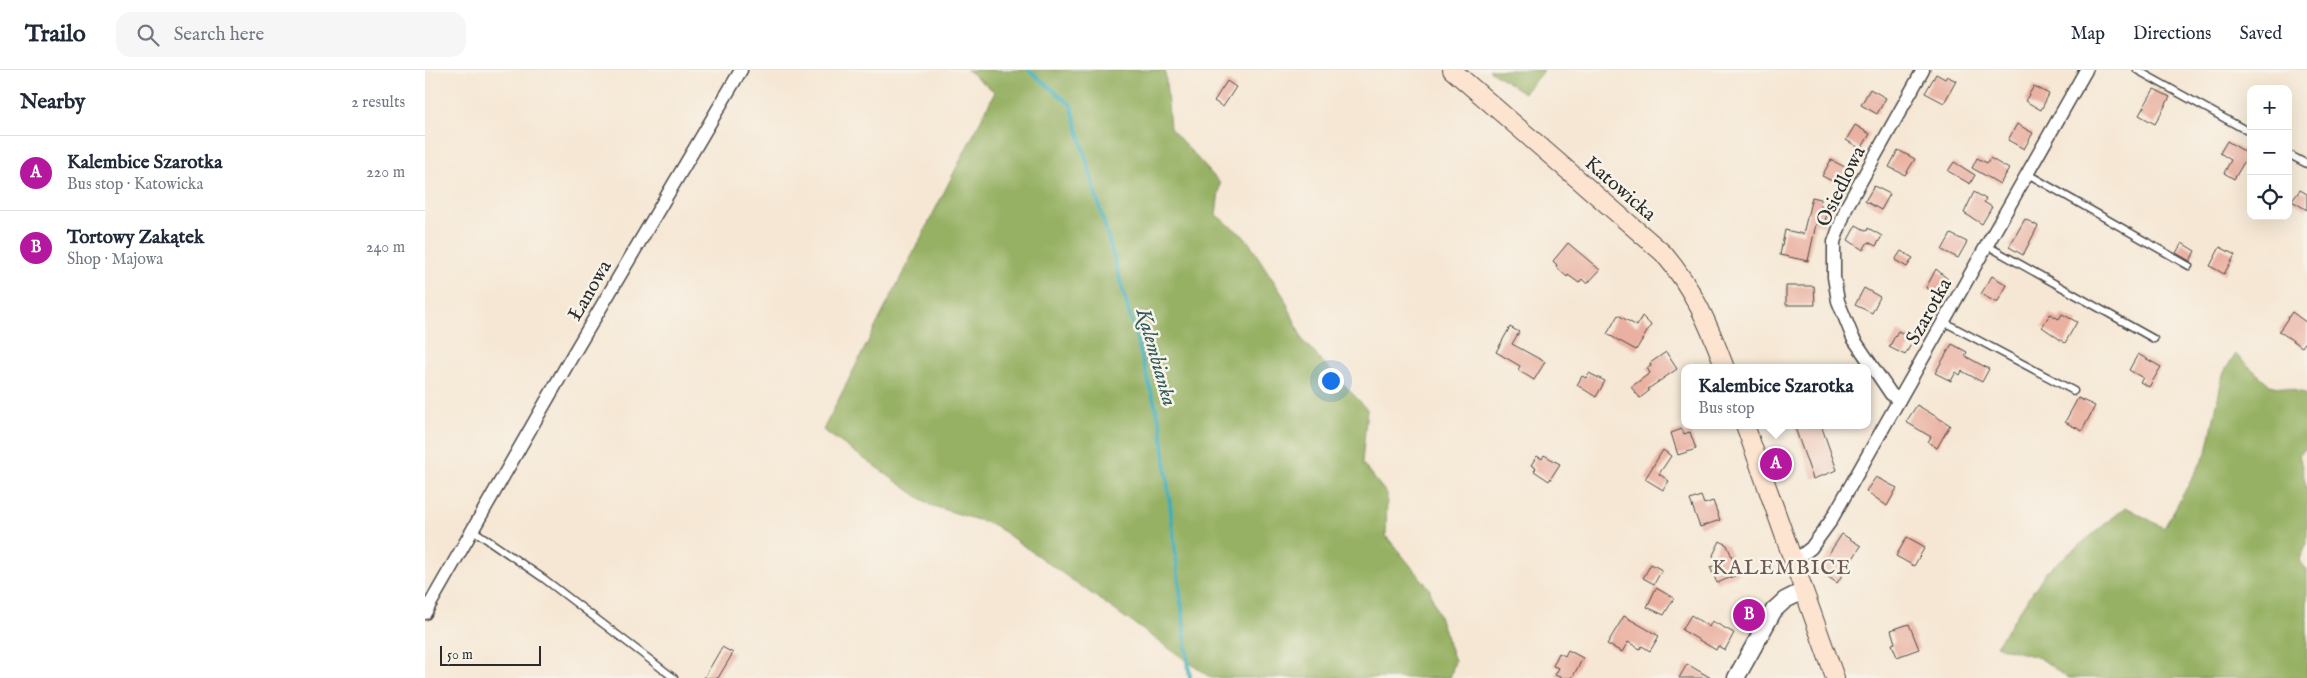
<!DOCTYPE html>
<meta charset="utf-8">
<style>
:root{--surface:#fff;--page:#f6f6f7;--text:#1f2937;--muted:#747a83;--line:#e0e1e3;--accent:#b5179e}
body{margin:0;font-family:"IM FELL English",serif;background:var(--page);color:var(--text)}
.controls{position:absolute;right:15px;top:15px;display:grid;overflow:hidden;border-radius:10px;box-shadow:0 5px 20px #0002}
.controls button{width:45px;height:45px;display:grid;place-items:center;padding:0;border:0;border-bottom:1px solid var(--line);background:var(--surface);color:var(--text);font:25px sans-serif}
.scale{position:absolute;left:15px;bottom:12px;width:101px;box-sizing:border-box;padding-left:5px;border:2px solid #2b2b2b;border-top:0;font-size:14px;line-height:18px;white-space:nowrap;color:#2b2b2b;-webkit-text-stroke:4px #f7f3e8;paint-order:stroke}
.you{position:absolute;left:905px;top:310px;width:18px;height:18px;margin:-12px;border:4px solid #fff;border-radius:50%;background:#1a73e8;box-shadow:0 0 0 8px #1a73e833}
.badge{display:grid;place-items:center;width:32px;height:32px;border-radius:50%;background:var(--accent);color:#fff;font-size:16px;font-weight:700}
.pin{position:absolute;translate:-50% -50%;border:2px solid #fff;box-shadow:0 1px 5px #0006}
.popup{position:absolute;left:1256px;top:294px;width:190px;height:65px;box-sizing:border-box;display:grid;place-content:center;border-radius:10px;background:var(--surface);filter:drop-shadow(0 1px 4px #0005);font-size:16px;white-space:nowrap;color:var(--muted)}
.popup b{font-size:19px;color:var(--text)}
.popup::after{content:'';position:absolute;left:50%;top:100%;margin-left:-10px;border:10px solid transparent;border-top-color:var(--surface)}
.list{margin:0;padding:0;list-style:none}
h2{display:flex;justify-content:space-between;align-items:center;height:65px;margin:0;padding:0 20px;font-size:21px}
h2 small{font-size:16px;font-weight:400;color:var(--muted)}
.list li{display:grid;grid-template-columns:32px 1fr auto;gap:15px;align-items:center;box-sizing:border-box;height:75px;padding:0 20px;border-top:1px solid var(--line)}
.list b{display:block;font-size:19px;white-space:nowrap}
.list p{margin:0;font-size:16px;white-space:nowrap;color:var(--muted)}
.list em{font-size:16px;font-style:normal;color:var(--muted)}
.icon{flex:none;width:28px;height:28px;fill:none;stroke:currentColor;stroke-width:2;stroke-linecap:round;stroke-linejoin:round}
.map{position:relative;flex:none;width:1882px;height:608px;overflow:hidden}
header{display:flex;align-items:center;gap:30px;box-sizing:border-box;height:70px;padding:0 25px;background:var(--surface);border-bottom:1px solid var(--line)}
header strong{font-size:24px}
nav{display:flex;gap:28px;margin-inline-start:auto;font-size:18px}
.search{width:350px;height:45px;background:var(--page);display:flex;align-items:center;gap:12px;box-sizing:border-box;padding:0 18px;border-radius:15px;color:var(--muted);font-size:19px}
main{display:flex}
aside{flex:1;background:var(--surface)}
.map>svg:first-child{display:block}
.forest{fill:#96b163;stroke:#606e47}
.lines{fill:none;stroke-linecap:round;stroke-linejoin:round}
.stream{stroke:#3eaeba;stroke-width:4}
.building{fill:#eab1a2}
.service-casing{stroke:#494744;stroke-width:9}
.minor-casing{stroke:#494744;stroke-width:15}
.tertiary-casing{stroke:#494744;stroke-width:19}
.secondary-casing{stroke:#494744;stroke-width:20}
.service{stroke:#fff;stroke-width:6}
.minor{stroke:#fff;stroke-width:12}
.tertiary{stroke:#fff;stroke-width:16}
.secondary{stroke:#fde4d0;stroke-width:18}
.labels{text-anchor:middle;stroke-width:5;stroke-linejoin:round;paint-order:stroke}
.street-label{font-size:20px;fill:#2b2b2b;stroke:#f7f3e8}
.water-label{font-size:21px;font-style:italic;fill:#32595d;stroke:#f7f3e8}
.neighbourhood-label{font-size:21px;letter-spacing:1px;fill:#6e5a55;stroke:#f7f3e8}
</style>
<header>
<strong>Trailo</strong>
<div class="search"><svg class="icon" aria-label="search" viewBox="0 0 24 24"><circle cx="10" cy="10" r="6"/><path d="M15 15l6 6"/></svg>Search here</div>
<nav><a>Map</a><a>Directions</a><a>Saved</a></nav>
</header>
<main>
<aside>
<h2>Nearby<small>2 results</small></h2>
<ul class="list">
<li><span class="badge">A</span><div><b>Kalembice Szarotka</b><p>Bus stop · Katowicka</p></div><em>220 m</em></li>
<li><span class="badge">B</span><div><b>Tortowy Zakątek</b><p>Shop · Majowa</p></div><em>240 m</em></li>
</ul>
</aside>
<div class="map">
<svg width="1882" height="608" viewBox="0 0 1882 608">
<rect width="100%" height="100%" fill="#f7f3e8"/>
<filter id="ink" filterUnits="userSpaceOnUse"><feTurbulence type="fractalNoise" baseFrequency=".02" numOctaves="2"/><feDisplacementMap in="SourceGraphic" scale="10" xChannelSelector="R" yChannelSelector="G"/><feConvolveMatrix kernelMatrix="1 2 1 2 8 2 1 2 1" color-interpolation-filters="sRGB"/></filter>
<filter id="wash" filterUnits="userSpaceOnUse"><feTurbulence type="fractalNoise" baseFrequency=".0096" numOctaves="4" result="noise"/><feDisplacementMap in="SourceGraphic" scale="20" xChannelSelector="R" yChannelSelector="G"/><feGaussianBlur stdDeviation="1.12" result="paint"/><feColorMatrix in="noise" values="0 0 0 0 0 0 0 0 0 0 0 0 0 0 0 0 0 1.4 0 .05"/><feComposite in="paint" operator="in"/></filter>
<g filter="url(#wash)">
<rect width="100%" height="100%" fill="#f6e7d4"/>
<g class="forest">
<polygon points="542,0 740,0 745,58 795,113 791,145 821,168 859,227 878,271 942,339 937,393 962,424 961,466 1004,518 1030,591 1025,608 786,608 569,455 505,435 398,360 570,22"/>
<polygon points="1064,0 1119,0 1099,23"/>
<polygon points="1810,284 1845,315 1880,323 1882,328 1882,378 1874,384 1882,420 1882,474 1874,491 1882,499 1882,608 1643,608 1615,588 1571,576 1621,502 1701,437 1739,458 1782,382 1798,304"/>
</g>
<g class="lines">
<polyline class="stream" points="604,0 646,35 736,356 765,608"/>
</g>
<g id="blocks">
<g class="building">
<polygon points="1511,4 1520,9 1522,6 1531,11 1519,33 1500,23"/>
<polygon points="802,11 811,17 798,37 789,31"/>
<polygon points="1609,16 1624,24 1616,40 1600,31"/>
<polygon points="1445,19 1461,28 1452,44 1436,35"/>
<polygon points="1729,19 1745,27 1730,54 1714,45"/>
<polygon points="1592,54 1608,63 1599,79 1583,70"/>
<polygon points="1430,55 1445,64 1436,79 1421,70"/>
<polygon points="1802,71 1824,84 1809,109 1799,103 1806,90 1795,83"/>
<polygon points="1473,80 1490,89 1480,105 1464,97"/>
<polygon points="1552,88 1562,93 1565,88 1584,99 1575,114 1547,98"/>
<polygon points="1406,90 1422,98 1413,114 1397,106"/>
<polygon points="1529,92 1550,105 1545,114 1523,101"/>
<polygon points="1449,116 1465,124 1456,140 1440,131"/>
<polygon points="1875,120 1882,124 1882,140 1867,131"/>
<polygon points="1549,122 1561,129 1559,132 1567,137 1557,154 1539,143"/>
<polygon points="1387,127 1396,129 1395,136 1403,139 1399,156 1391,154 1383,191 1355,185 1360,160 1378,164"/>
<polygon points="1600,149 1613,156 1598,185 1584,177"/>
<polygon points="1431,155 1442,161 1443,158 1457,166 1451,176 1443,172 1438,180 1423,170"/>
<polygon points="1526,164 1542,172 1533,188 1517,180"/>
<polygon points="1143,173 1175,200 1162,214 1157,209 1154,213 1143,205 1142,207 1131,197 1132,195 1128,191"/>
<polygon points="1757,173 1770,181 1765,191 1751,183"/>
<polygon points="1795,177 1810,185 1799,204 1785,196"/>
<polygon points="1476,181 1488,188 1482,197 1470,190"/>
<polygon points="1511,199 1525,211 1516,226 1501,218"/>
<polygon points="1567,206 1582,215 1572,233 1556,224"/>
<polygon points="1361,216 1389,216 1390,235 1361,235"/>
<polygon points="1439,218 1455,227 1447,243 1430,235"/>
<polygon points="1867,242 1882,253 1882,270 1877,277 1854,261"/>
<polygon points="1625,244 1634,249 1637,244 1652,252 1640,273 1617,257"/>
<polygon points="1193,245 1212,256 1217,246 1226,255 1211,280 1182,264"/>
<polygon points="1085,257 1094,262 1087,274 1120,292 1109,310 1093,300 1095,296 1071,282"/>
<polygon points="1473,261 1489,269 1480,285 1464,277"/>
<polygon points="1527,274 1542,282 1540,286 1564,299 1557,312 1537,301 1535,305 1531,302 1526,311 1510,303"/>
<polygon points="1241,282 1252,299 1223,319 1224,321 1215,328 1206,317 1225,303 1222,298 1226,296 1225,293"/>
<polygon points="1713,284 1736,297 1724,317 1715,312 1718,308 1704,300"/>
<polygon points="1164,303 1180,311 1171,327 1152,315 1157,306 1161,308"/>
<polygon points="1653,328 1670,336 1657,361 1640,352"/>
<polygon points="1492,335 1525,355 1512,378 1503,372 1506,367 1481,352"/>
<polygon points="1369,355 1396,355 1412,400 1388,409"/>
<polygon points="1257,359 1259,364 1265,362 1271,379 1253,385 1246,363"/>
<polygon points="1238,380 1246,386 1234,404 1244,411 1238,420 1220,409"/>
<polygon points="1119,385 1135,394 1124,411 1109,401 1111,398 1106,395 1112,386 1117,389"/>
<polygon points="1451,407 1472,418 1462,436 1441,421"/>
<polygon points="1276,426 1279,434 1288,431 1295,450 1275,457 1265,430"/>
<polygon points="1417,464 1436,476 1412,513 1393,500"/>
<polygon points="1482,467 1500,477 1489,496 1471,486"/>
<polygon points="1295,471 1302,475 1314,504 1292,513 1285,497 1292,495 1288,485"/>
<polygon points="1226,494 1237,500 1229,514 1218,508"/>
<polygon points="1231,518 1249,528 1239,545 1222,537"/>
<polygon points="1319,534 1329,539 1321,554 1312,549"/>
<polygon points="1266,545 1284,557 1287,551 1309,563 1300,580 1293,576 1291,580 1257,560"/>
<polygon points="1199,546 1234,566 1225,581 1217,576 1215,579 1203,572 1197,582 1182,574"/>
<polygon points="1484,554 1494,579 1472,587 1467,574 1470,573 1466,560"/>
<polygon points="297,577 308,583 293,608 279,608"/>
<polygon points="1143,580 1158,588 1147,608 1137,608 1130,605 1134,598 1128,596 1134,583 1140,586"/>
<polygon points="1262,594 1286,608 1254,608"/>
</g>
</g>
</g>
<g filter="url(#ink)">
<use href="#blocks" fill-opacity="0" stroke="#494744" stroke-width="1"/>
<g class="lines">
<g class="service-casing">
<g id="service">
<polyline points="1712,0 1826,63"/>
<polyline points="1863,84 1882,94"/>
<polyline points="1601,103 1764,196"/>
<polyline points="1561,175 1729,269"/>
<polyline points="1519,252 1649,321"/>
<polyline points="48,460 118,508 249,608"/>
</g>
</g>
<g class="minor-casing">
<g id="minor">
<polyline points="1474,330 1466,324 1428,268 1413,231 1409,207 1409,172 1422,136 1498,0"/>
<polyline points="1368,492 1386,478 1405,452 1661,0"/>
<polyline points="0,543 146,288 316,0"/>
</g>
</g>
<g class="tertiary-casing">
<polyline id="tertiary" points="1311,608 1349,540 1360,530 1378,521"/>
</g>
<g class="secondary-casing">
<g id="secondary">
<path d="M1027 0 1238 183C1268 218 1284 255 1300 298"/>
<polyline points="1320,355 1410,608"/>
</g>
</g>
<use href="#service" class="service"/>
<use href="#minor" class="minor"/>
<use href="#tertiary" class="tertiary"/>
<use href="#secondary" class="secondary"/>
</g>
</g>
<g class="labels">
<g class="street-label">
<text transform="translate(1415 116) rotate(-64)" y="7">Osiedlowa</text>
<text transform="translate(1196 118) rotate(41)" y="7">Katowicka</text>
<text transform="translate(164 220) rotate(-60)" y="7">Łanowa</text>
<text transform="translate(1503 241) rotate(-61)" y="7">Szarotka</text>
</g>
<g class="water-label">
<text transform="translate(732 287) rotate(74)" y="7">Kalembianka</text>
</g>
<g class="neighbourhood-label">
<text x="1357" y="504">KALEMBICE</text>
</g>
</g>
</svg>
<div class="controls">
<button>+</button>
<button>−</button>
<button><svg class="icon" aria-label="locate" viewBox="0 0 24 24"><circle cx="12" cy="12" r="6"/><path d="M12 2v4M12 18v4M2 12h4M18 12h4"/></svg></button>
</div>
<div class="scale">50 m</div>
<div class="you"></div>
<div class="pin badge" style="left:1351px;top:394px">A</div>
<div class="popup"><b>Kalembice Szarotka</b>Bus stop</div>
<div class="pin badge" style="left:1324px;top:545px">B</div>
</div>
</main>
